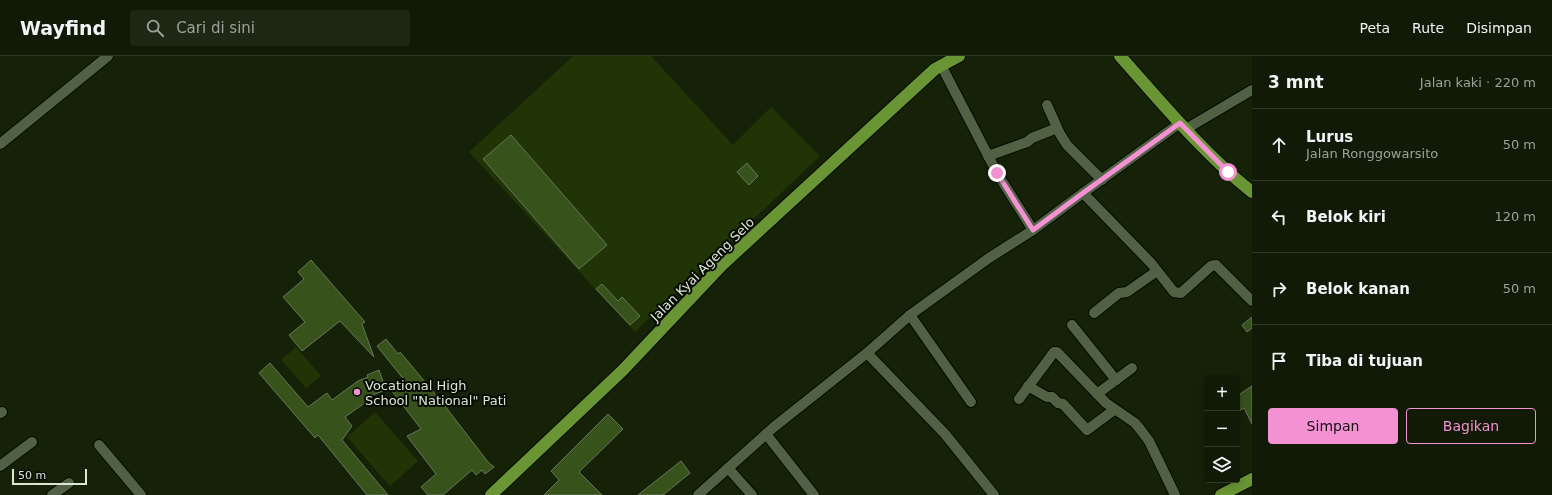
<!DOCTYPE html>
<html lang="id">
<meta charset="utf-8">
<style>
:root{--surface:#101a06;--page:#1e2714;--text:#f1f3f6;--muted:#9ca19b;--line:#303828;--accent:#f491d3}
body{margin:0;font-family:"DejaVu Sans",sans-serif;background:var(--page);color:var(--text)}
.controls{position:absolute;right:12px;bottom:12px;display:grid;overflow:hidden;border-radius:4px;box-shadow:0 2px 10px #0003}
.controls button{width:36px;height:36px;display:grid;place-items:center;padding:0;border:0;border-bottom:1px solid var(--line);background:var(--surface);color:var(--text);font:20px sans-serif}
.scale{position:absolute;left:12px;bottom:10px;width:75px;box-sizing:border-box;padding-left:4px;border:2px solid #dde6d5;border-top:0;font-size:11px;line-height:14px;white-space:nowrap;color:#dde6d5;-webkit-text-stroke:3px #050a02;paint-order:stroke}
.stop{position:absolute;width:12px;height:12px;margin:-9px;border:3px solid #f491d3;border-radius:50%;background:#fff}
.stop.end{background:#f491d3;border-color:#fff;box-shadow:0 1px 4px #0008}
.list{margin:0;padding:0;list-style:none}
h2{display:flex;justify-content:space-between;align-items:center;height:52px;margin:0;padding:0 16px;font-size:17px}
h2 small{font-size:13px;font-weight:400;color:var(--muted)}
.list li{display:grid;grid-template-columns:26px 1fr auto;gap:12px;align-items:center;box-sizing:border-box;height:72px;padding:0 16px;border-top:1px solid var(--line)}
.list b{display:block;font-size:15px;white-space:nowrap}
.list p{margin:0;font-size:13px;white-space:nowrap;color:var(--muted)}
.list em{font-size:13px;font-style:normal;color:var(--muted)}
.actions{display:flex;gap:8px;padding:12px 16px}
.actions a{flex:1;padding:9px 0;border:1px solid var(--accent);border-radius:4px;text-align:center;font-size:14px;color:var(--accent)}
.actions .main{background:var(--accent);color:#111}
.icon{flex:none;width:22px;height:22px;fill:none;stroke:currentColor;stroke-width:2;stroke-linecap:round;stroke-linejoin:round}
.map{position:relative;flex:none;width:1252px;height:439px;overflow:hidden}
header{display:flex;align-items:center;gap:24px;box-sizing:border-box;height:56px;padding:0 20px;background:var(--surface);border-bottom:1px solid var(--line)}
header strong{font-size:19px}
nav{display:flex;gap:22px;margin-inline-start:auto;font-size:14px}
.search{width:280px;height:36px;background:var(--page);display:flex;align-items:center;gap:10px;box-sizing:border-box;padding:0 14px;border-radius:4px;color:var(--muted);font-size:15px}
main{display:flex}
aside{flex:1;background:var(--surface)}
.map>svg:first-child{display:block}
.green{fill:#203406}
.building{fill:#38521c;stroke:#677759}
.lines{fill:none;stroke-linecap:round;stroke-linejoin:round}
.minor-casing{stroke:#030b00;stroke-width:12}
.major-casing{stroke:#030b00;stroke-width:14}
.minor{stroke:#516144;stroke-width:10}
.major{stroke:#699534;stroke-width:12}
.route{stroke:#f491d3;stroke-width:5}
.poi-dot{fill:#f491d3;stroke:#050a02;stroke-width:1.5}
.labels{text-anchor:middle;stroke-width:4;stroke-linejoin:round;paint-order:stroke}
.street-label{font-size:13px;fill:#dde6d5;stroke:#050a02}
.poi-label{font-size:13px;fill:#dde6d5;stroke:#050a02;text-anchor:start}
</style>
<header>
<strong>Wayfind</strong>
<div class="search"><svg class="icon" aria-label="search" viewBox="0 0 24 24"><circle cx="10" cy="10" r="6"/><path d="M15 15l6 6"/></svg>Cari di sini</div>
<nav><a>Peta</a><a>Rute</a><a>Disimpan</a></nav>
</header>
<main>
<div class="map">
<svg width="1252" height="439" viewBox="0 0 1252 439">
<rect width="100%" height="100%" fill="#162208"/>
<g class="green">
<polygon points="573,0 651,0 733,89 771,51 820,100 635,276 469,96"/>
<polygon points="296,291 321,320 306,332 281,304"/>
<polygon points="375,356 418,405 390,430 347,381"/>
</g>
<g class="building">
<polygon points="511,79 607,189 579,213 483,103"/>
<polygon points="747,107 758,120 749,129 737,116"/>
<polygon points="311,204 365,266 362,268 374,301 340,265 302,295 289,279 305,266 283,241 304,223 298,216"/>
<polygon points="602,228 618,245 622,241 640,260 630,269 596,233"/>
<polygon points="1252,261 1252,272 1247,276 1242,269"/>
<polygon points="386,283 398,298 400,296 441,345 488,406 494,411 485,418 482,414 476,419 472,414 443,439 428,439 421,431 436,418 407,380 421,373 392,335 405,325 377,290"/>
<polygon points="270,307 308,351 327,337 332,344 358,325 368,321 367,319 379,314 386,334 364,342 366,346 345,361 352,370 342,384 388,439 367,439 318,379 315,382 259,317"/>
<polygon points="1252,330 1252,368 1244,352 1237,356 1237,340"/>
<polygon points="608,358 623,373 579,416 602,439 544,439 559,424 551,415"/>
<polygon points="681,405 690,417 663,439 638,439"/>
</g>
<g class="lines">
<g class="minor-casing">
<g id="minor">
<polyline points="941,9 997,117 1033,174"/>
<polyline points="1047,49 1060,78 1067,89 1102,124"/>
<polyline points="1186,73 1252,34"/>
<polyline points="0,88 108,0"/>
<polyline points="988,100 1027,86 1032,82 1057,72"/>
<polyline points="1083,137 1151,207 1174,236 1181,237 1211,210 1216,209 1252,245"/>
<polyline points="1094,257 1119,237 1127,236 1157,215"/>
<polyline points="910,259 971,346"/>
<polyline points="1072,269 1116,324"/>
<polyline points="867,297 945,378 994,439"/>
<polyline points="1028,330 1047,341 1052,341 1058,347 1063,348 1087,374 1114,354"/>
<polyline points="1097,338 1132,312"/>
<polyline points="1019,343 1054,296 1057,296 1106,347 1135,367 1140,373 1149,385 1175,439"/>
<polyline points="0,357 2,356"/>
<polyline points="766,378 814,439"/>
<polyline points="99,389 141,439"/>
<polyline points="0,410 32,386"/>
<polyline points="728,412 752,439"/>
<polyline points="52,439 69,427"/>
<polyline points="698,439 774,371 867,297 910,259 989,202 1033,174 1083,137 1180,67"/>
</g>
</g>
<g class="major-casing">
<g id="major">
<path d="M1120 0C1162 47 1203 97 1252 136"/>
<polyline points="491,439 623,314 723,208 935,13 959,0"/>
<polyline points="1221,439 1252,423"/>
</g>
</g>
<use href="#minor" class="minor"/>
<use href="#major" class="major"/>
</g>
<g class="lines">
<polyline class="route" points="997,117 1033,174 1083,137 1180,67 1228,116"/>
</g>
<circle class="poi-dot" cx="357" cy="336" r="4"/>
<g class="labels">
<g class="street-label">
<text transform="translate(702 213) rotate(-45)" y="5">Jalan Kyai Ageng Selo</text>
</g>
<g class="poi-label">
<text x="365" y="334">Vocational High<tspan x="365" dy="15">School "National" Pati</tspan></text>
</g>
</g>
</svg>
<div class="controls">
<button>+</button>
<button>−</button>
<button><svg class="icon" aria-label="layers" viewBox="0 0 24 24"><path d="M12 4l9 5-9 5-9-5zM3 14l9 5 9-5"/></svg></button>
</div>
<div class="scale">50 m</div>
<div class="stop" style="left:1228px;top:116px"></div>
<div class="stop end" style="left:997px;top:117px"></div>
</div>
<aside>
<h2>3 mnt<small>Jalan kaki · 220 m</small></h2>
<ul class="list">
<li><svg class="icon" aria-label="ahead" viewBox="0 0 24 24"><path d="M12 20V5M6 11l6-6 6 6"/></svg><div><b>Lurus</b><p>Jalan Ronggowarsito</p></div><em>50 m</em></li>
<li><svg class="icon" aria-label="left" viewBox="0 0 24 24"><path d="M17 20v-9H6M10 6l-5 5 5 5"/></svg><div><b>Belok kiri</b></div><em>120 m</em></li>
<li><svg class="icon" aria-label="right" viewBox="0 0 24 24"><path d="M7 20v-9h11M14 6l5 5-5 5"/></svg><div><b>Belok kanan</b></div><em>50 m</em></li>
<li><svg class="icon" aria-label="arrive" viewBox="0 0 24 24"><path d="M6 21V4h12l-3 4 3 4H6"/></svg><div><b>Tiba di tujuan</b></div></li>
</ul>
<div class="actions"><a class="main">Simpan</a><a>Bagikan</a></div>
</aside>
</main>
